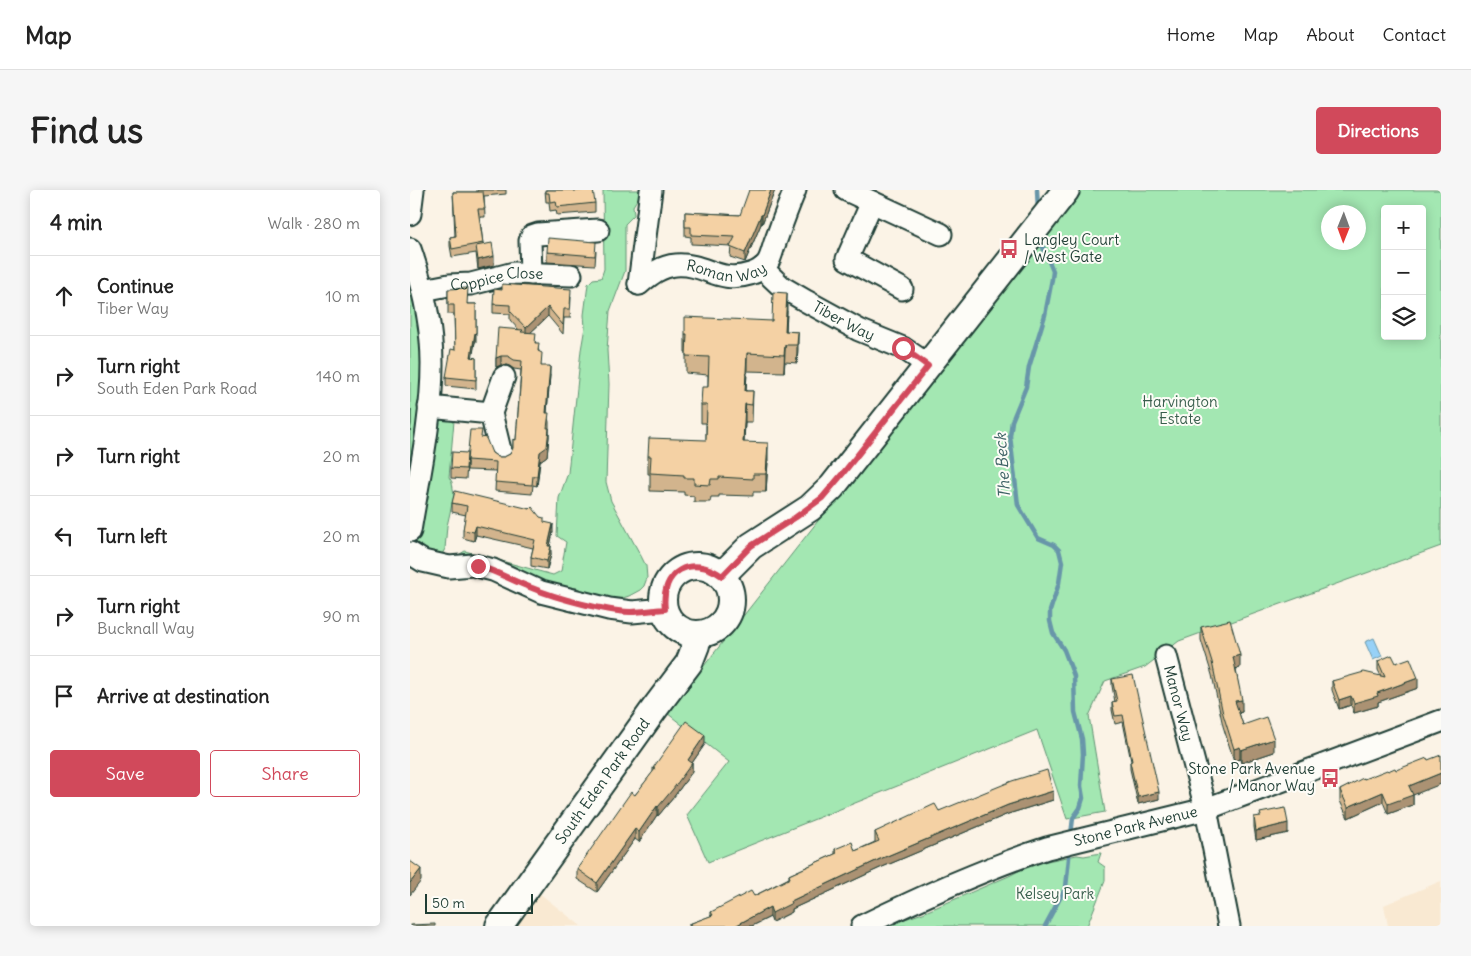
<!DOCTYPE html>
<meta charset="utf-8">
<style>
:root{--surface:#fff;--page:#f6f6f6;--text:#222;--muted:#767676;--line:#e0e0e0;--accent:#d1495b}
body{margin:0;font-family:Delius,sans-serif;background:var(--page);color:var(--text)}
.controls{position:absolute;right:15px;top:15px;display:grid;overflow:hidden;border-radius:5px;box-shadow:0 2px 12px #0003}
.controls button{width:45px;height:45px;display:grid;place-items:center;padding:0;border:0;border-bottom:1px solid var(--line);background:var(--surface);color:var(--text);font:25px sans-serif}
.compass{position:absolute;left:911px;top:15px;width:45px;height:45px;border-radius:50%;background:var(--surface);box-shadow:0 2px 12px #0003;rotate:181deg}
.scale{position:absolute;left:15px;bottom:12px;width:108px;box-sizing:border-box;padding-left:5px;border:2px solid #1f3d34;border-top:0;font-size:14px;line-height:18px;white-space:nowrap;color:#1f3d34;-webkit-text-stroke:4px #fdfcf7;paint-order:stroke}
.stop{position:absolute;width:15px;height:15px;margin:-11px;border:4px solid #d1495b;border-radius:50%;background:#fff}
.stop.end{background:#d1495b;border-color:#fff;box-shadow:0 1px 5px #0008}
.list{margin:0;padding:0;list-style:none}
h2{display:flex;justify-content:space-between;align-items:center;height:65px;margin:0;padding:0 20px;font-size:21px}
h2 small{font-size:16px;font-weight:400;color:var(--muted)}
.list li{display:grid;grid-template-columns:32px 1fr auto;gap:15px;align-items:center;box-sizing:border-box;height:80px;padding:0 20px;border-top:1px solid var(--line)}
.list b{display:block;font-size:19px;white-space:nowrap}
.list p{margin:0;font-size:16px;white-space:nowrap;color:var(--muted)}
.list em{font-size:16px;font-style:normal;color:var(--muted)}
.actions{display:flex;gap:10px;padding:15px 20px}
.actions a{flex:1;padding:11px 0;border:1px solid var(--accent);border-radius:5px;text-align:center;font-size:18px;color:var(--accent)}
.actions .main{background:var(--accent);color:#fff}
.icon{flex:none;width:28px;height:28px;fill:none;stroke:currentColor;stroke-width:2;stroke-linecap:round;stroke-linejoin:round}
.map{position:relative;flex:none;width:1031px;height:736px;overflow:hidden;border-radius:5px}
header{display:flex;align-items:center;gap:30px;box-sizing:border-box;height:70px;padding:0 25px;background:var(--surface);border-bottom:1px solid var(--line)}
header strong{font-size:24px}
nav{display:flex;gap:28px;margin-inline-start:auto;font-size:18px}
.intro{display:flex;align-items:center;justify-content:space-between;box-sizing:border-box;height:120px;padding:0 30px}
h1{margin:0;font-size:35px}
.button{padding:12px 22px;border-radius:5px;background:var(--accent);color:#fff;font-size:18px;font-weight:700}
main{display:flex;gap:30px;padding:0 30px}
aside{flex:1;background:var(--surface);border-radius:5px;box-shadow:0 2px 12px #0003}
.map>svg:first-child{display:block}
.built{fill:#f9e9d2}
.green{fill:#a3e7b2;stroke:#619273;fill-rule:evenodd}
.water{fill:#97d1f7;stroke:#6796a9}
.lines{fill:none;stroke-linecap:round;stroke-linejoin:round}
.stream{stroke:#6796a9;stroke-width:4.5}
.minor-casing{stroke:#1f3d34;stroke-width:25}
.major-casing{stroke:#1f3d34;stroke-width:30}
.minor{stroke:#fdfcf7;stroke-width:21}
.major{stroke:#fdfcf7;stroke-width:26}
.wall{fill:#d2b48d;stroke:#1f3d34}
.shaded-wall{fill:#ab9273;stroke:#1f3d34}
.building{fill:#f4d1a4;stroke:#1f3d34}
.route{stroke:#d1495b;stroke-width:6}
.labels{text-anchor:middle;stroke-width:4;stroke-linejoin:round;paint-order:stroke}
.poi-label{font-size:15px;fill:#1f3d34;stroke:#fdfcf7;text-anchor:start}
.street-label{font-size:15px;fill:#1f3d34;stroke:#fdfcf7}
.park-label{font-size:15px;fill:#395f4d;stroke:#fdfcf7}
.water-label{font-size:16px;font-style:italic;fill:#3d6265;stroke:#fdfcf7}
</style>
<header>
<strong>Map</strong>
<nav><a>Home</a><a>Map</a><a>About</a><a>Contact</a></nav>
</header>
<div class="intro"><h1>Find us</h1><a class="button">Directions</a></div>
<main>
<aside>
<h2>4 min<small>Walk · 280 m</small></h2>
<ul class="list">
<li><svg class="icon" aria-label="ahead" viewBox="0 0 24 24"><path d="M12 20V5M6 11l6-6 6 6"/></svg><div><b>Continue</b><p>Tiber Way</p></div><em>10 m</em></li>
<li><svg class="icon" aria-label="right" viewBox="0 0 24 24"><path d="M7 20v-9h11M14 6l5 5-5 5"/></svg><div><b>Turn right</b><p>South Eden Park Road</p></div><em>140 m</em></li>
<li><svg class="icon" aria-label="right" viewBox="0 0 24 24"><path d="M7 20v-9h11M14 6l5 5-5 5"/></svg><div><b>Turn right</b></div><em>20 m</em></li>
<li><svg class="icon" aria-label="left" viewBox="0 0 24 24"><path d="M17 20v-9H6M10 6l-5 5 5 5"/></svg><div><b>Turn left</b></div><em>20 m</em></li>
<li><svg class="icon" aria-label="right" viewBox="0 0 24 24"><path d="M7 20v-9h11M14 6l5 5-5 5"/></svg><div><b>Turn right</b><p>Bucknall Way</p></div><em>90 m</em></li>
<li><svg class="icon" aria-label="arrive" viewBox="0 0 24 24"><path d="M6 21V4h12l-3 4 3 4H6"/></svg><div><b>Arrive at destination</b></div></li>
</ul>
<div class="actions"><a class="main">Save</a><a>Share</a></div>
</aside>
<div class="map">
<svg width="1031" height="736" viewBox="0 0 1031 736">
<rect width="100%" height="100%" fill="#fbf3e6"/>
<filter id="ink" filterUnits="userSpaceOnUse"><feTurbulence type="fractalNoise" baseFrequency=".02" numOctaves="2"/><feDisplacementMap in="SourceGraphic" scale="10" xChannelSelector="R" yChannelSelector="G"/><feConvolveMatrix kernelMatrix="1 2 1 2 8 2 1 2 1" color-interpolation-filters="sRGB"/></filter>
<g filter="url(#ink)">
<g class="built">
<polygon points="1031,691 1031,736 978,736 974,715"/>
<polygon points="129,703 171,736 104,736"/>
</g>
<g class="green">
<polygon points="193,0 231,0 231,3 223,16 224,25 215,34 215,81 200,121 197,160 199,194 196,292 201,311 231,366 236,376 237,388 234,396 230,400 219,406 206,410 173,404 168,398 155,397 148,398 49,368 50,364 55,361 143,385 151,381 156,352 147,346 149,308 158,283 171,160 175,137 174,125 178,94 183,89 191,88 194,79"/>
<path d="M668 0H1031V356L769 451 735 477 695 491 679 526 695 622 657 629 627 540 298 672 277 625 319 572 257 523ZM975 19H1012V146H975ZM918 22H948V52H918Z"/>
<polygon points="0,78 6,97 15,188 0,297"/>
<polygon points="29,225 43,227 44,231 39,287 42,292 44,305 37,336 35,359 31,366 27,367 5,356 9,345"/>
<polygon points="691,663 688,672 695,677 695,691 677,736 481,736 489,731 513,723 599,686 622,674 667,665 674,666"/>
</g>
<polygon class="water" points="964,448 972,466 963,470 955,452"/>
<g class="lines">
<g class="stream">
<polyline points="627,0 628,21"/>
<polyline points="629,48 643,81 642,89 635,125 619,177 616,197 602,231 600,246 608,315 628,348 644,355 649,360 652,372 649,393 640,421 640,431 643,443 654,460 664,486 665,522 672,549 673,564 671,596 673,608 670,618 663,628 661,645"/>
<polyline points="635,736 656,697 660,658"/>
</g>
<g class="minor-casing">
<g id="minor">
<polyline points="436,0 531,44"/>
<polyline points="462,12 437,69 492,99"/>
<polyline points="0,24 3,0"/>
<path d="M0 59C13 96 22 135 22 174 22 230 9 286 0 341"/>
<path id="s1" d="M352 78 372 97 396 111 449 140 493 158 518 175"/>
<polyline points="121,84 120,51 122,46 128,44 188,40"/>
<path id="s2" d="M229 94C240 85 251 76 266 75 296 73 308 94 340 84 347 82 354 78 358 72 362 65 363 57 366 50 372 33 378 17 385 0"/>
<polyline points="229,94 241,0"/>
<path id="s3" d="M13 100 39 95 61 94 104 83 161 85"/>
<polyline points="19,217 81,223 91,264"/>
<polyline points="81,223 94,187"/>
<polyline points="0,363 13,371 39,377 63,375 83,380 131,402 199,419 222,422 255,419"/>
<path id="s4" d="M756 466 796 619 819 736"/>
<path id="s5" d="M452 736C512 707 573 679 637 658L796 619 1031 531"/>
</g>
</g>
<g class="major-casing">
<g id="major">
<circle cx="287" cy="410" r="34"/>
<polyline points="312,385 341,356 400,318 422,297 656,0"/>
<path id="s6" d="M89 736 245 518 279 473 286 455 287 444"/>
</g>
</g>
<use href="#minor" class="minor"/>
<use href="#major" class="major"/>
</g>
<g class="wall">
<polygon points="67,0 96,0 96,4 74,6 75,27 70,27 73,55 84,75 68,79 66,63 42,67 40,56 40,47 45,46 43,2 67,2"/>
<polygon points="135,0 164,0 164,1 185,13 185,22 147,25 146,20 140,21 139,12 136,12"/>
<polygon points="365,0 352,34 351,34 335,72 320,67 321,56 281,54 281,47 275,46 275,22 330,25"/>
<polygon points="186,61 185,75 137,72 137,62"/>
<polygon points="38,99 58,114 66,114 66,152 65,152 62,167 66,168 66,199 36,196 36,187 45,159 44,124 38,124"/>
<polygon points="161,107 160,128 154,128 153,144 138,126 120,143 126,153 129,161 131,176 140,185 137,223 139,232 139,247 137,266 130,271 127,296 123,295 122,304 85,301 86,281 57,280 57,270 72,247 82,263 88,267 94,267 100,264 103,259 103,249 106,250 111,180 104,179 98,175 91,175 86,177 86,168 109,140 100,130 100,124 83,123 83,114"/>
<polygon points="377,121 376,141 388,142 387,173 375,172 374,182 337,181 336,201 343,201 342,232 335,232 334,252 358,271 356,302 343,302 343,306 309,305 309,307 301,307 300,312 284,312 284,306 274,305 274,302 240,301 240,284 238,284 238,266 296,250 296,233 291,233 291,215 298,197 298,185 276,183 276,162 275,162 275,144 362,131"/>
<polygon points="57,272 56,289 41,288 41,278"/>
<polygon points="42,313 130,327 143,342 140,356 141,365 137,379 121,376 121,367 123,358 66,345 64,351 53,348 53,340 56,325 42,322"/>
<polygon points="791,437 830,478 826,479 832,522 829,523 833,535 864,562 831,573 830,569 824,571 813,536 802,485 791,450"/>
<polygon points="968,471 986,473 1008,498 968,512 968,516 944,523 941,515 929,519 922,500 922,491 971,486 968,480"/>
<polygon points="702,489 749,609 728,614 720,579 720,572 721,571 713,532 705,534 702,520 702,512 705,512 702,496"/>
<polygon points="295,554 282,573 282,582 263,608 248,626 247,625 229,652 225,649 187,702 167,689 167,679 243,582 243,578"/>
<polygon points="986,580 1003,605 1003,615 978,624 973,612 938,628 930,611 930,600 954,589 978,581"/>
<polygon points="643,610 598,624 470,678 382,719 382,722 362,732 360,727 342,736 279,736 279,734 301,726 301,722 344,706 379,688 379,685 425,664 425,659 445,661 465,652 465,642 529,621"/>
<polygon points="844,627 878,643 846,650 844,637"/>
</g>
<g class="shaded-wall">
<polygon points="361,0 365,0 352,34 352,25"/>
<polygon points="351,25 351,34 335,72 335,63"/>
<polygon points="84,66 84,75 68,79 68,70"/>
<polygon points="377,103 377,121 374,182 375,141"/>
<polygon points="138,117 138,126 116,147 116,138"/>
<polygon points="388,142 388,160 387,173 387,155"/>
<polygon points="65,143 65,152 61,176 61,167"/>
<polygon points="337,163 337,181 335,219 335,201"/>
<polygon points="91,166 91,175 86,177 86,168"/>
<polygon points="140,176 140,185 136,232 136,223"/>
<polygon points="335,214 335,232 333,270 333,252"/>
<polygon points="1,219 1,234 0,241 0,226"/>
<polygon points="139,238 139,247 137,266 130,271 127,296 127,286 130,262"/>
<polygon points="358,253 358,271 356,302 356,284"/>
<polygon points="143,334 143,342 138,364 138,356"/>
<polygon points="66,336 66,345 64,351 64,342"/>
<polygon points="141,356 141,365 137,379 137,371"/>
<polygon points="830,465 830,478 823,479 823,467"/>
<polygon points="1008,488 1008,498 968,512 968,516 944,523 944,513 967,503"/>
<polygon points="941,506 941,515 929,519 929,510"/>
<polygon points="832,510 832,522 825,524 825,511"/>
<polygon points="295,545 295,554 282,573 282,582 263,608 248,626 248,617 278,570"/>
<polygon points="864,549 864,562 831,573 831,560"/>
<polygon points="830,557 830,569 824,571 824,559"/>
<polygon points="1031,583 1031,594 1003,605 1003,615 978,624 978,614 999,596"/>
<polygon points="643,601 643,610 598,624 470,678 382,719 382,722 362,732 362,723 381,711 470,669 598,615"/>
<polygon points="749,602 749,609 728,614 728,607"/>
<polygon points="973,602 973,612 938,628 938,617"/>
<polygon points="247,616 247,625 229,652 229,642"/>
<polygon points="878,633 878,643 846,650 846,641"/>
<polygon points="225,639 225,649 187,702 187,693"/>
<polygon points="11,679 11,691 0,705 0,693"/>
<polygon points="360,717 360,727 342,736 325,736"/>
</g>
<g class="building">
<polygon points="136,0 164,0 164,1 183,0 185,13 147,17 146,11 140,12 139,3 136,3"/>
<polygon points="339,0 361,0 352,25 351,25 335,63 320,57 325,47 281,45 281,37 275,37 275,22 330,25"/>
<polygon points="43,2 73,2 75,19 68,19 73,53 42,59 40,47 46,46"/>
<polygon points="138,48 186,52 185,66 137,62"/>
<polygon points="82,53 84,66 68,70 66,56"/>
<polygon points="92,94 161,99 160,119 154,119 153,135 138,117 116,138 100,121 100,115 83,114 84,99 92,100"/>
<polygon points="58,98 57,114 66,114 66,143 65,143 61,167 66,168 66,190 36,187 41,159 45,160 44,115 38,115 38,99"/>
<polygon points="363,102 377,103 375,141 388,142 387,155 375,155 374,165 337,163 335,201 343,201 342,215 335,214 333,252 358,253 356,284 343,284 343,289 309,287 309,289 301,289 300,295 284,294 284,288 274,288 274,285 240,283 241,266 238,266 239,248 296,250 297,215 291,215 292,197 298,197 299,167 276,166 277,144 275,144 275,127 362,131"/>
<polygon points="88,138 113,140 111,142 126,143 125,153 129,153 128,161 132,163 131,176 140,176 136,223 139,223 137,238 139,238 137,257 130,262 127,286 123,286 122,295 85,292 86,272 57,270 60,240 72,240 71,247 76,248 82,263 88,267 94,267 100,264 103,258 103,249 106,250 112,171 104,170 98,166 91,166 86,168"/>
<polygon points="42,262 57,263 56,279 41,278"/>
<polygon points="45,301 120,319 122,317 130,327 134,328 134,332 143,334 138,356 141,356 137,371 121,367 125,350 66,336 64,342 53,340 57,316 42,313"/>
<polygon points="820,430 830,465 823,467 832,510 825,511 833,535 856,527 864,549 831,560 830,557 824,559 813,524 802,472 791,437"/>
<polygon points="982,465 986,473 1000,468 1008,488 967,503 968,506 944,513 941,506 929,510 922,491 954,482 975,487 968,471"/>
<polygon points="723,485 749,602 728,607 720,572 722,571 713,525 705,526 702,512 707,511 702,489"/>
<polygon points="276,531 295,545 278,570 282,573 263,599 248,617 247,616 229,642 225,639 187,693 167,679 221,602 225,605 245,579 243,578"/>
<polygon points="1031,565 1031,583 999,596 1003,605 978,614 973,602 938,617 930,600 953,588 954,589 977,580 978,581 985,578 986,580 1017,568 1018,570"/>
<polygon points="637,580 643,601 598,615 470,669 381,711 382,713 362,723 360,717 325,736 280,736 279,734 303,725 301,722 341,701 344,706 380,688 379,685 427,663 425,659 442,652 445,661 469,651 465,642 525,614 529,621 602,591"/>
<polygon points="875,618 878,633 846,641 844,627 851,626 850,623"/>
<polygon points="0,671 11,679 0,693"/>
<polygon points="25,734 25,736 0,736 0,735"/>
</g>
</g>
<g class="lines" filter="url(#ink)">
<path class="route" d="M68 376C89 382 102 391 122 398 146 408 194 421 220 422 232 422 243 420 255 419 250 381 281 364 312 386L341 356 386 327 412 308 434 282 518 176 493 158"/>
</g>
<defs>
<g id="bus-bare" transform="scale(1.5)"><path d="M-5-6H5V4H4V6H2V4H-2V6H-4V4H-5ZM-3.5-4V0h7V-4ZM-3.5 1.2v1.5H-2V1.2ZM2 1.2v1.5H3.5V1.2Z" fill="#d1495b" stroke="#fdfcf7" stroke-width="2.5" paint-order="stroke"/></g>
</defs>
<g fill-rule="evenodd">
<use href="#bus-bare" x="599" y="59"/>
<use href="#bus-bare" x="920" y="588"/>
</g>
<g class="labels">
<g class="poi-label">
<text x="614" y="55">Langley Court<tspan x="614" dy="17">/ West Gate</tspan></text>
<text x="905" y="584" text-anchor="end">Stone Park Avenue<tspan x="905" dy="17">/ Manor Way</tspan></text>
</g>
<g class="street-label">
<text dy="5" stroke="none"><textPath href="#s2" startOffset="94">Roman Way</textPath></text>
<text dy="5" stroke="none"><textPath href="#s3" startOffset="75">Coppice Close</textPath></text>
<text dy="5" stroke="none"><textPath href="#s1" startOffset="98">Tiber Way</textPath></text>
<text dy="5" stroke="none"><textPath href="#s4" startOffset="49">Manor Way</textPath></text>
<text dy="5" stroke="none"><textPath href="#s6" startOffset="178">South Eden Park Road</textPath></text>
<text dy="5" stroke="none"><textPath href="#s5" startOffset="292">Stone Park Avenue</textPath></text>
</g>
<g class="park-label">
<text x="770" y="217">Harvington<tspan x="770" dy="17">Estate</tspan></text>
<text x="645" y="709">Kelsey Park</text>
</g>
<g class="water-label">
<text transform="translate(592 276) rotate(-94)" y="6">The Beck</text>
</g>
</g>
</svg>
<div class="controls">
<button>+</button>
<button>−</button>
<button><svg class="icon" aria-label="layers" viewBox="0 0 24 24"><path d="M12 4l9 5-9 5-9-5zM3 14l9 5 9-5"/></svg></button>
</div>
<svg class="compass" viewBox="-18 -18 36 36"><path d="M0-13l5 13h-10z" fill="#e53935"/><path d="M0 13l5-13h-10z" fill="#767676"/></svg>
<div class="scale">50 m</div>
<div class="stop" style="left:493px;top:158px"></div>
<div class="stop end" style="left:68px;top:376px"></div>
</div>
</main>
